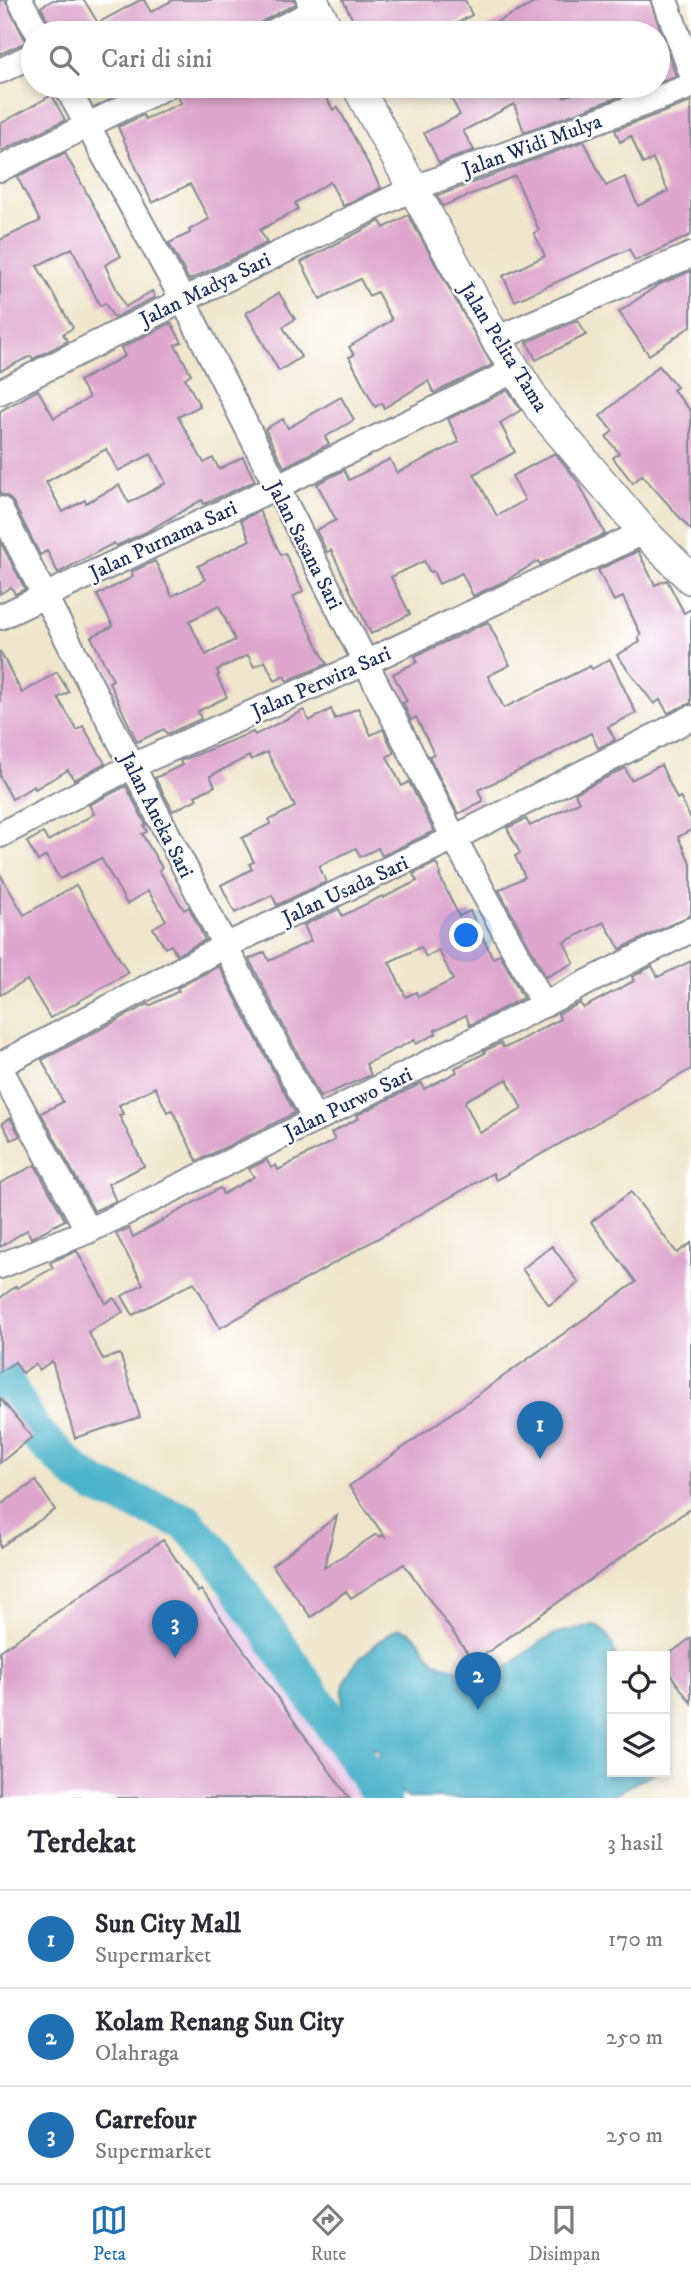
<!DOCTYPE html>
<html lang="id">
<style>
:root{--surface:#fff;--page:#f2f2f3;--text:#2b2b33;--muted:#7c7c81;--line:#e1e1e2;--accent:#1f6fb2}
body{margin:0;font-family:"IM FELL DW Pica",serif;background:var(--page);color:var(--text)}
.controls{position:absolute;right:21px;bottom:21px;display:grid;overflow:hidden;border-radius:0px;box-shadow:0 4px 10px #0003}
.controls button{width:63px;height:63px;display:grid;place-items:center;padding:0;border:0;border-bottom:2px solid var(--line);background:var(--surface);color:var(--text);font:35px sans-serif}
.you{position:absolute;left:467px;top:936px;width:24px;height:24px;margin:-18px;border:5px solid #fff;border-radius:50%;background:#1a73e8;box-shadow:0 0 0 10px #1a73e833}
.badge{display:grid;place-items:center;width:46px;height:46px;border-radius:50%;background:var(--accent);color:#fff;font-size:23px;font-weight:700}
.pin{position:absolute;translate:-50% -58px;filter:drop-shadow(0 2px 4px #0008)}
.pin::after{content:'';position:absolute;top:37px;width:24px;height:21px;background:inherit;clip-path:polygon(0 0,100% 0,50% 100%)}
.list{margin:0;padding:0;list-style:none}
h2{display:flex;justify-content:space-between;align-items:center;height:91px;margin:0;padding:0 28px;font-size:30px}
h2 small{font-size:23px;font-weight:400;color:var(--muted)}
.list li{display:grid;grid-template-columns:46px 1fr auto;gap:21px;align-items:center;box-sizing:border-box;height:98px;padding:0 28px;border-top:2px solid var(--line)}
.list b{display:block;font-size:26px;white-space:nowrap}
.list p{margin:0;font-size:23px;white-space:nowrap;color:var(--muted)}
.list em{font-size:23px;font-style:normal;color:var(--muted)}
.icon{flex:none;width:38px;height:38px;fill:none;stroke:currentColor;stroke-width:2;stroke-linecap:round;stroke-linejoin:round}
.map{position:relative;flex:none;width:691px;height:1798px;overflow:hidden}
.search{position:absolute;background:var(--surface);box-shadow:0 4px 10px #0003;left:21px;right:21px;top:21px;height:77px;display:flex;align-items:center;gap:18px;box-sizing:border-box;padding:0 24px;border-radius:38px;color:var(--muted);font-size:26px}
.sheet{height:385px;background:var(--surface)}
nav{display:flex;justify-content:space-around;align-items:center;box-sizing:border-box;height:98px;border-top:2px solid var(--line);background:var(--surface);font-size:19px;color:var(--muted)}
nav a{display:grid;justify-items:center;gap:4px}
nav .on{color:var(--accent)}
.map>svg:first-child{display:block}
.built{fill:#ecd1ea}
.water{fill:#4cb3ca;stroke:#347194;stroke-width:2}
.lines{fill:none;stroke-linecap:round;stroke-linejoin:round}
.river{stroke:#4cb3ca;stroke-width:37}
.building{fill:#dea6cd;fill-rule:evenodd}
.minor-casing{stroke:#858a94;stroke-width:28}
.tertiary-casing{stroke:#858a94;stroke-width:33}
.minor{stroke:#fff;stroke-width:24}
.tertiary{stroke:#fff;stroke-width:30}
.labels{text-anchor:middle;stroke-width:5;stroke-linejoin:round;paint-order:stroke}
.street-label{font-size:21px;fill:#1b2f5e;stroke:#fff}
</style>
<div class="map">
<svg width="691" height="1798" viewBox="0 0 691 1798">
<rect width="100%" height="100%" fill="#fff"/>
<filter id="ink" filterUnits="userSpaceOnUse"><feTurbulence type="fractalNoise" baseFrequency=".0143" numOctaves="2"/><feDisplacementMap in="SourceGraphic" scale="14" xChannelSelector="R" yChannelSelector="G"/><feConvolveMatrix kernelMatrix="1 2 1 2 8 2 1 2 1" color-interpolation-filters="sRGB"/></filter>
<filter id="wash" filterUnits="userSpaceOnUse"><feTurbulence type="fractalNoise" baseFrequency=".00686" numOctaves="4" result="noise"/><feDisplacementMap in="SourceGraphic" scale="28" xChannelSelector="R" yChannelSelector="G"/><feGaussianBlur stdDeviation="1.57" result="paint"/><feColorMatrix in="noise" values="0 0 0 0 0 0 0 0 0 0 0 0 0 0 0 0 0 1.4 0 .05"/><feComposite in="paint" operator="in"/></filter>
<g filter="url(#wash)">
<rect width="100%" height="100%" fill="#efe5ca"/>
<polygon class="built" points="235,1582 384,1798 0,1798 0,1746"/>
<path class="water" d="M593 1625C609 1632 611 1640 616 1656H612V1772H655L608 1798H408L393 1785 383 1787 370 1765 381 1754 349 1733C338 1699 338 1676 367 1652 378 1642 386 1635 399 1628 425 1636 418 1647 436 1661 447 1670 461 1667 474 1675L505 1669 541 1641 558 1633Z"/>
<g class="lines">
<polyline class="river" points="0,1372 33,1431 79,1475 96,1486 186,1522 218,1558 383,1798"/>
</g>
<g id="blocks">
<g class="building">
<polygon points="0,0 5,0 26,42 0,54"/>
<polygon points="53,0 84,0 98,23 140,0 144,0 151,12 173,0 295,0 296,4 264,20 258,25 256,33 53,33 41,7"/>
<polygon points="343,0 465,0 472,15 443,31 442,28 431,33 359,33"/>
<polygon points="541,0 650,0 676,76 658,82 658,33 474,33"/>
<polygon points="187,86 320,86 333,110 338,107 381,188 343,206 330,182 295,203 298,209 260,230 267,243 189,280 169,243 190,233 189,230 209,219 190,184 152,203 118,127 143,115 145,119 181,103 178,96 181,89"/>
<polygon points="445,86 558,86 564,97 594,86 649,86 524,132 514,104 463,131 474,150 439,163 424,133 460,115"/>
<polygon points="52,95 65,120 2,151 0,147 0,124"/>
<polygon points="691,102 691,235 635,261 629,249 515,301 503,276 545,256 534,233 539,230 515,176 443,206 437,196 584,141 606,186 625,177 638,206 668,191 653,159 643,164 631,136 620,142 615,130"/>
<polygon points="65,153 121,256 105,265 125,307 152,291 155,297 114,318 105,303 100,306 72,248 37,266 73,328 63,334 68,341 33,359 31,356 0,371 0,240 40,221 17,177"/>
<polygon points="408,215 492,365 434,393 428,381 384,408 382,403 375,407 349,357 354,355 349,347 392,320 377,292 369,296 360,279 320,299 301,262 380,221 384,228"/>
<polygon points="691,271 691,326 649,355 619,312 658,285"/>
<polygon points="279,293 295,319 283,327 301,357 279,371 246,313"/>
<polygon points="578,320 586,335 536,360 527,342"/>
<path d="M171 323 182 342 175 345 191 374 185 378 200 406 178 417 204 463 213 458 219 469 243 457 255 481 204 504 202 500 144 533 116 546 114 543 58 573 47 551 40 555 13 502 7 496 0 494V411L38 390 54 418 89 398 79 381 125 356 121 348ZM106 449 118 471 151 454 166 483 129 503 119 485 86 503 85 500 63 512 46 482Z"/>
<polygon points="659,366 677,387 673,390 691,411 691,530 642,475 633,483 613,458 619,453 606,437 613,431 600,416"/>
<polygon points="508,390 521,410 500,423 515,452 474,474 497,516 525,500 512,476 555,453 578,482 605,534 540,564 538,561 505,581 473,596 462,573 439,584 433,571 430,572 424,561 391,577 410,614 371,634 331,550 327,552 316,530 336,520 317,484 344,470 349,480 390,459 397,473 459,442 448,419"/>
<polygon points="341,397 354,420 325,437 329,444 284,467 265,429 283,419 288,428"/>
<path d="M259 511 281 555 285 553 303 591 293 597 327 664 287 681 284 676 275 681 265 661 254 667 248 655 217 670 219 675 217 676 227 697 198 711 201 719 167 734 164 729 137 742 109 682 113 680 91 637 113 626 97 595 131 578 133 576 131 572 155 561 172 596 205 580 198 566 250 540 241 520ZM219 606 235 640 206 655 189 621Z"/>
<polygon points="0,541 25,589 15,594 11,587 0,594"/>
<polygon points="638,551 655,585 667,580 684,613 691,609 691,703 668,713 660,700 654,704 617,655 640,642 638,637 641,635 623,597 614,601 598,570"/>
<polygon points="488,622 510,665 488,676 504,708 590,666 592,669 610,659 636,713 608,727 615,740 598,748 591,733 550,755 551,756 478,790 483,801 458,814 429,756 434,754 416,717 411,720 403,703 407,701 393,674 417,662 415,656"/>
<polygon points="0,651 22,693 57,672 69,692 58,698 77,730 83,726 105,763 74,780 68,770 35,789 34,786 12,799 0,777"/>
<polygon points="358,708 371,735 383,729 394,753 387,757 402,786 409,782 434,831 382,856 378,848 360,857 356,848 319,866 326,882 277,905 272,895 235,913 221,885 252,869 249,864 254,862 242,838 270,824 269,820 295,807 267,752 251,760 249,756 210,776 215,786 195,796 197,799 173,811 155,778 182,765 180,761 253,732 255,735 304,710 309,721 331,709 335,719"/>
<polygon points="661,765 677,799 680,797 691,819 691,830 678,837 691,864 691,915 620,949 604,922 564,942 574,963 546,977 499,890 525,877 515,856 520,853 507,828 526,819 530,826 579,802 575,793 625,768 631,780"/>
<polygon points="126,786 146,825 144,826 147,832 142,834 162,868 159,870 184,910 189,907 205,940 177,955 171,945 165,948 153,928 166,920 148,891 127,904 101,858 60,879 46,856 38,861 27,842 43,833 48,841 94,814 89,805"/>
<path d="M436 863 441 874 439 875 459 916 470 911 493 958 500 954 523 998 470 1025 466 1015 435 1030 436 1034 416 1044 414 1040 366 1064 371 1075 320 1097 249 959 265 952 269 961 311 941 304 925 339 909 342 916 382 896 383 898 417 881 413 874ZM421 947 426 957 439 950 453 980 418 997 416 992 406 997 389 962Z"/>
<polygon points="0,874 24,915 76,885 128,973 50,1018 27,980 0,995"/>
<path d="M691 961V1069L496 1180 493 1173 220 1328 194 1282 133 1315 122 1296 143 1284 116 1234 129 1228 133 1237 220 1188 223 1194 254 1177 249 1169 267 1160 271 1168 276 1165 278 1170 335 1140 331 1133 359 1118 357 1115 422 1083 424 1089 457 1072 455 1068 485 1053 484 1051 501 1043 503 1047 509 1046 560 1019 558 1014 580 1003 583 1008 634 981 632 977 652 966 658 977ZM507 1079 522 1109 480 1133 465 1103 466 1100Z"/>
<polygon points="219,966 295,1113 197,1161 172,1110 167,1112 155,1087 119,1105 123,1114 119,1115 144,1166 108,1184 116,1201 94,1211 41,1113 63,1102 42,1060 148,1004 149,1006 179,991 177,988"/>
<polygon points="10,1118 20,1136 11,1140 2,1123"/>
<polygon points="35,1165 65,1220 31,1238 27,1230 0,1247 0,1183"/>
<polygon points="631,1192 677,1253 691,1243 691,1508 474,1662 404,1564 351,1598 346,1591 311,1617 272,1565 337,1516 324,1568 375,1535 385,1537 349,1486 636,1282 591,1222"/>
<polygon points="552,1246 579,1283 549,1305 522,1269"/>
<polygon points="77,1251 106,1303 114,1298 123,1312 88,1332 103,1359 120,1354 140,1417 75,1438 52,1361 39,1370 35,1364 22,1373 15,1362 0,1372 0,1298 16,1286 17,1288 53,1268 50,1263 51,1262"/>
<polygon points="0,1398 32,1437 0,1463"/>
<polygon points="36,1481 55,1510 0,1547 0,1505"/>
<polygon points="163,1540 198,1592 201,1590 349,1798 0,1798 0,1651"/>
<polygon points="691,1638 691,1703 665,1667 665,1657"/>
</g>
</g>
</g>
<g filter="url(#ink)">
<use href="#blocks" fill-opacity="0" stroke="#858a94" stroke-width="2"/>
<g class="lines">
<g class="minor-casing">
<g id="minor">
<polyline points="20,0 38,33"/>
<polyline points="665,0 691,72"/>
<polyline points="271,33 317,10"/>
<polyline points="0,71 33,55"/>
<polyline points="66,86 183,300 454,838 544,1005"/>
<polyline points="0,169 167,86"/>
<polyline points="496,339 691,255"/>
<polyline points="0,392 183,300 412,189 691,86"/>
<polyline points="0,509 315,1120"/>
<polyline points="0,617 276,487 515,370"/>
<polyline points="0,835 132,766 365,663 644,532"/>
<polyline points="0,1065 225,946 454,838 691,718"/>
<polyline points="0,1068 88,1231"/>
<polyline points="0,1266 88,1231 315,1120 691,930"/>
</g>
</g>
<g class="tertiary-casing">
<g id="tertiary">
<polyline points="312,0 330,33"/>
<polyline points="357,86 496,339 541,410 644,532 691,579"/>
</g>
</g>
<use href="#minor" class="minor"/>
<use href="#tertiary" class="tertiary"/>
</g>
</g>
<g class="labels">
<g class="street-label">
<text transform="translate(532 145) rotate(-20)" y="7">Jalan Widi Mulya</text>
<text transform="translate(205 289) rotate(-26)" y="7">Jalan Madya Sari</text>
<text transform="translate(504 347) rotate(58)" y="7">Jalan Pelita Tama</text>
<text transform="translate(163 540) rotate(-25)" y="7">Jalan Purnama Sari</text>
<text transform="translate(305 545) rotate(63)" y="7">Jalan Sasana Sari</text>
<text transform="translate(321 682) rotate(-24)" y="7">Jalan Perwira Sari</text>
<text transform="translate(157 815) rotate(63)" y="7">Jalan Aneka Sari</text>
<text transform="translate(345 890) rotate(-25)" y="7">Jalan Usada Sari</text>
<text transform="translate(348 1103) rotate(-26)" y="7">Jalan Purwo Sari</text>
</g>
</g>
</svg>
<div class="controls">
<button><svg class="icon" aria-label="locate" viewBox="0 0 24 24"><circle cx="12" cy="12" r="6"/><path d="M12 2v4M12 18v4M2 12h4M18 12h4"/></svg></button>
<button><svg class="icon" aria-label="layers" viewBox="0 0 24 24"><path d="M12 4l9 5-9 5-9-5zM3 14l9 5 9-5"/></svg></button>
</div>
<div class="you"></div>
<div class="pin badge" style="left:540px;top:1459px">1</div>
<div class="pin badge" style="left:478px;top:1710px">2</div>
<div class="pin badge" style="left:175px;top:1658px">3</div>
<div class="search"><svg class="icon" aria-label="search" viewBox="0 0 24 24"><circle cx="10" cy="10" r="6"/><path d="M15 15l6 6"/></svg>Cari di sini</div>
</div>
<section class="sheet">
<h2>Terdekat<small>3 hasil</small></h2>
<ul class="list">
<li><span class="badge">1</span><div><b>Sun City Mall</b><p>Supermarket</p></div><em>170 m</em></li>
<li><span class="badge">2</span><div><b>Kolam Renang Sun City</b><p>Olahraga</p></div><em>250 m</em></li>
<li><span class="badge">3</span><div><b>Carrefour</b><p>Supermarket</p></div><em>250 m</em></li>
</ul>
</section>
<nav>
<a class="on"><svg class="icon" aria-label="map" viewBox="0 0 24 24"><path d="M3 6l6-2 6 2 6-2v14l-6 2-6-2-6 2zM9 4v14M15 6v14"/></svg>Peta</a>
<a><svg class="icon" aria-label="directions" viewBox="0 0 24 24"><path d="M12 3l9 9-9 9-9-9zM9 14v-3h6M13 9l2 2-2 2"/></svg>Rute</a>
<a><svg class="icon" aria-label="saved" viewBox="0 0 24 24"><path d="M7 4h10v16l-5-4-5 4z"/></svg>Disimpan</a>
</nav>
